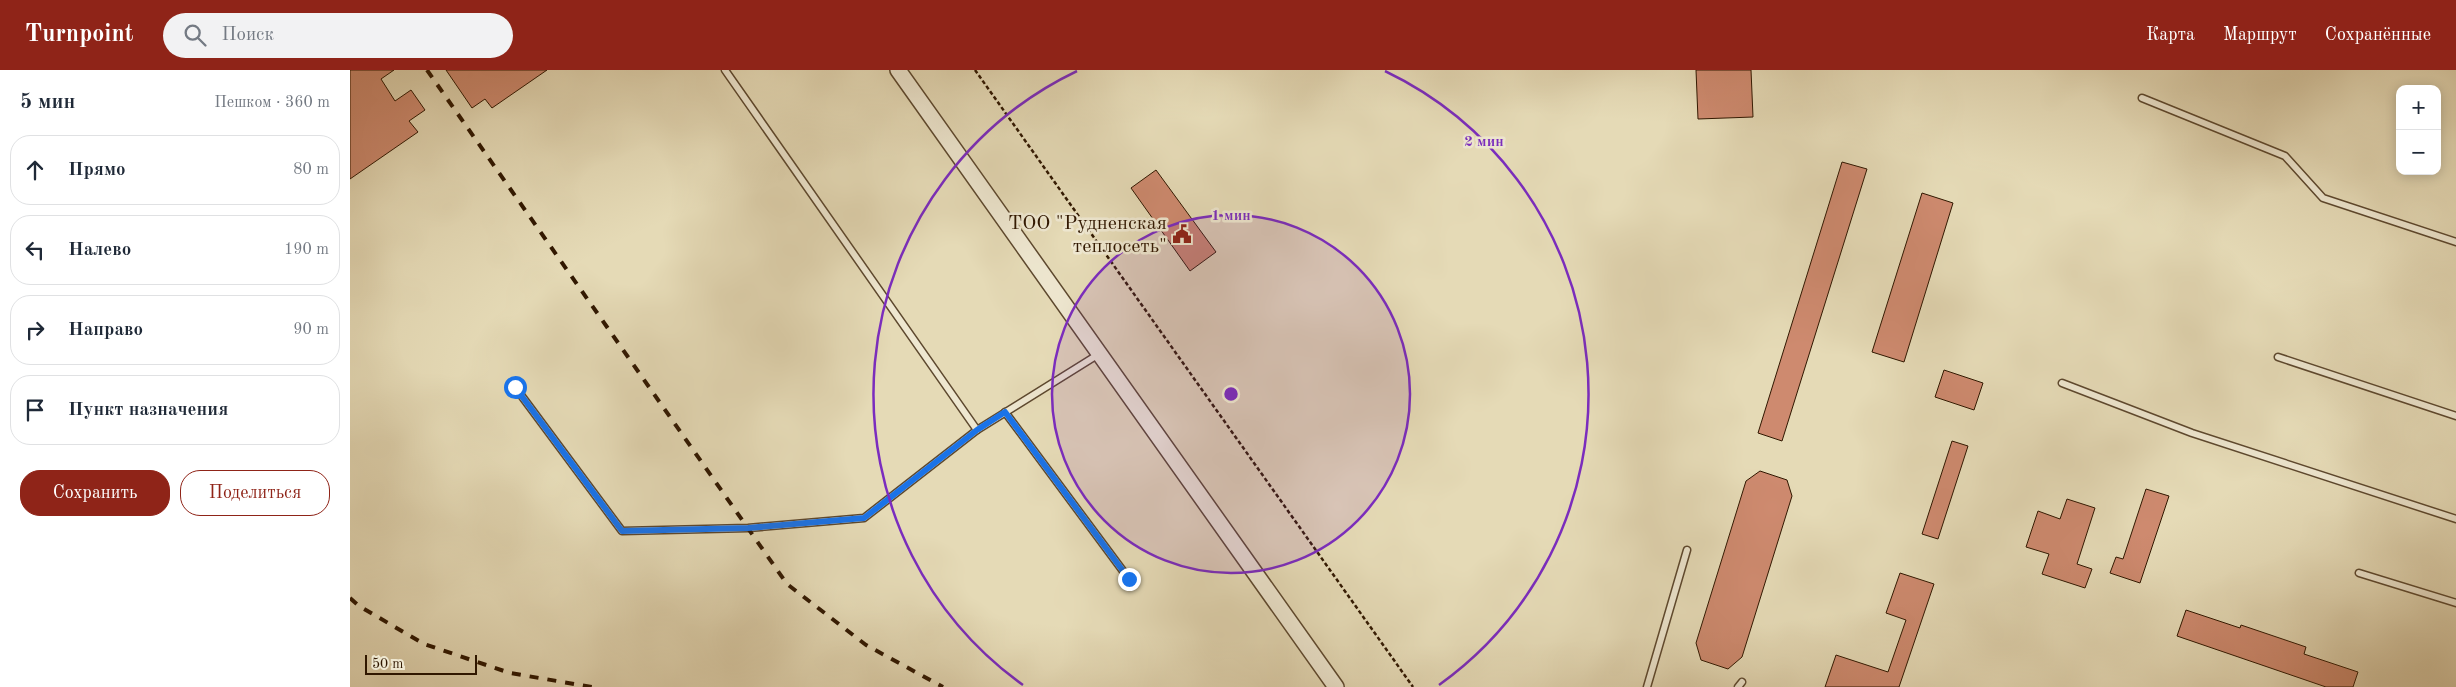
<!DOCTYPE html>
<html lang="ru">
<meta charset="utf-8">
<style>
:root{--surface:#fff;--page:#f2f2f3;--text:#1f2937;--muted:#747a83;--line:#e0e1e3;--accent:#8f2418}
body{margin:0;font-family:"Old Standard TT",serif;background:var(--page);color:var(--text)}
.controls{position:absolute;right:15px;top:15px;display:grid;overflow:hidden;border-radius:10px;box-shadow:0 2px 12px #0003}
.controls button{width:45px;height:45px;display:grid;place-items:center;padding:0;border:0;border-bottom:1px solid var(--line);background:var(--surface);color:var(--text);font:25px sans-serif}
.scale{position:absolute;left:15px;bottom:12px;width:112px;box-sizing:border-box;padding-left:5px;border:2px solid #301700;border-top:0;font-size:14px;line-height:18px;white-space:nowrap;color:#301700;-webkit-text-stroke:4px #eee7d0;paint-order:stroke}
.stop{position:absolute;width:15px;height:15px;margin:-11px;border:4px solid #1a73e8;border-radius:50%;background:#fff}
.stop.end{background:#1a73e8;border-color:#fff;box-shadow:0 1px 5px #0008}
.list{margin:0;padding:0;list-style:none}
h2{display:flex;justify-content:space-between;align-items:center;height:65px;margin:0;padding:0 20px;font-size:21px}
h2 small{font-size:16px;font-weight:400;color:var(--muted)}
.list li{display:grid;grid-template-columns:32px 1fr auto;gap:15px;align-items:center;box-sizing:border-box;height:70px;margin:0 10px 10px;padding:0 10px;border:1px solid var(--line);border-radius:20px}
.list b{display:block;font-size:19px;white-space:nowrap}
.list em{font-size:16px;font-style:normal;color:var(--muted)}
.actions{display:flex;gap:10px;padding:15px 20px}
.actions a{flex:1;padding:11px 0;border:1px solid var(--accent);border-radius:20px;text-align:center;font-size:18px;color:var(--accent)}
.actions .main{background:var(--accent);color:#fff}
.icon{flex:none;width:28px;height:28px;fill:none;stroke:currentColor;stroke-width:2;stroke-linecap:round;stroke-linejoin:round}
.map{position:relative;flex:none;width:2106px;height:617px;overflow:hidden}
header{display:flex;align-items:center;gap:30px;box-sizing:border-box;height:70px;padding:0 25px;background:var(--accent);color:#fff}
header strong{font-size:24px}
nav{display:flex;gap:28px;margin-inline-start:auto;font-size:18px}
.search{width:350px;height:45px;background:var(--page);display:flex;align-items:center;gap:12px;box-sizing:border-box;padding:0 18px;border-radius:28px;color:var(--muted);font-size:19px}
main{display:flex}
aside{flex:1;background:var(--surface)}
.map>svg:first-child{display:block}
.building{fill:#ce8a6f;stroke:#301700}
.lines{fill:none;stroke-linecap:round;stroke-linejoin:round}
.service-casing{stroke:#5d482e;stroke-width:9}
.tertiary-casing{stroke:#5d482e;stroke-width:18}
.path{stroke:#301700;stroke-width:2.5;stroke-dasharray:4 2.5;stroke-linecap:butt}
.service{stroke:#eee7d0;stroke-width:6}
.tertiary{stroke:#eee7d0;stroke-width:15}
.rail{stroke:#301700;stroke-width:4;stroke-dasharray:9 9;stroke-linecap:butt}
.route{stroke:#1a73e8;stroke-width:6}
.ring{fill:none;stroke:#7b2cbf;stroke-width:2.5}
.labels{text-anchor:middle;stroke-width:5;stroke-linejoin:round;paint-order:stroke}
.poi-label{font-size:20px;fill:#301700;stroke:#eee7d0;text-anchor:end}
.centre{fill:#7b2cbf;stroke:#eee7d0;stroke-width:2.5}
.ring-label{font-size:15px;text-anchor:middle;font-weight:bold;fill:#7b2cbf;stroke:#eee7d0;stroke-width:5;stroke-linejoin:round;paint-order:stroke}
</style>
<header>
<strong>Turnpoint</strong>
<div class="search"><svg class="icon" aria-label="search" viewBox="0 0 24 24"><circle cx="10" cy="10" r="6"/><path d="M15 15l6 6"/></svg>Поиск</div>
<nav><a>Карта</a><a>Маршрут</a><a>Сохранённые</a></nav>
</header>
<main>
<aside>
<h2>5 мин<small>Пешком · 360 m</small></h2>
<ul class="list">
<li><svg class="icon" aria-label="ahead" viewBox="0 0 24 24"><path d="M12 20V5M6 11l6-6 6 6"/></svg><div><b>Прямо</b></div><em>80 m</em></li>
<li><svg class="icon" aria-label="left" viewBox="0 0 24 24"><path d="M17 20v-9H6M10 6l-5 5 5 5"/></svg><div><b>Налево</b></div><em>190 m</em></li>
<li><svg class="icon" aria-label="right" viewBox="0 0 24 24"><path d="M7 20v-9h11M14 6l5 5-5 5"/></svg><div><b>Направо</b></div><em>90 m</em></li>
<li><svg class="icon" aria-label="arrive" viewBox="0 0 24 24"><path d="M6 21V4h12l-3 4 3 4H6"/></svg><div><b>Пункт назначения</b></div></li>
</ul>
<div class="actions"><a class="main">Сохранить</a><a>Поделиться</a></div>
</aside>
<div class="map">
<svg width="2106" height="617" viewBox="0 0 2106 617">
<rect width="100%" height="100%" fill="#e5dab6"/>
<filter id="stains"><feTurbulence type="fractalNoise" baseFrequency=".004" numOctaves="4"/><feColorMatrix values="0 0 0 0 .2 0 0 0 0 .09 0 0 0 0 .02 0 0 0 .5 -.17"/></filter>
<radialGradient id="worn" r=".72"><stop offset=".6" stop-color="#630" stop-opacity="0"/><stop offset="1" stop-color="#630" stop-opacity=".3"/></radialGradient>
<g class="building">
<polygon points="0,0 44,0 31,9 45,31 61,20 75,40 59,51 68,62 0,109"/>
<polygon points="96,0 197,0 142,38 135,29 122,38"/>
<polygon points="1346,0 1401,0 1403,47 1348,49"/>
<polygon points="1492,92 1517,99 1432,371 1408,363"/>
<polygon points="806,100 866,182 840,201 781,118"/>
<polygon points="1572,123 1603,133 1554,292 1522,282"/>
<polygon points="1594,300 1633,313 1624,340 1585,327"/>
<polygon points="1602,371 1618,376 1588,469 1572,464"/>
<polygon points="1410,401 1437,410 1442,426 1392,587 1378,599 1351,590 1346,573 1396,411"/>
<polygon points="1796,419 1819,426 1790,513 1760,503 1766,487 1773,489"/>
<polygon points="1717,429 1745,438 1727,494 1742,499 1735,518 1692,504 1699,484 1676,477 1688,441 1710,449"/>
<polygon points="1550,503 1584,514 1549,617 1475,617 1486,585 1538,602 1556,550 1536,543"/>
<polygon points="1836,540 1890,558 1891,555 1956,577 1954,584 2008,602 2003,617 1976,617 1827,566"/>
</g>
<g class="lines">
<g class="service-casing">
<g id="service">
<polyline points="375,0 627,360"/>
<polyline points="1792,28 1935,86 1973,128 2106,172"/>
<polyline points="1928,287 2106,346"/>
<polyline points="1712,313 1842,363 2106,449"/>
<polyline points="165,317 272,461 398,458 514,448 627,360 749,284"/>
<polyline points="655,342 779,509"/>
<polyline points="2009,503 2106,533"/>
<polyline points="1297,617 1337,480"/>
<polyline points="1388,617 1392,612"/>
</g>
</g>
<g class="tertiary-casing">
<polyline id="tertiary" points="548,0 986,617"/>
</g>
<polyline class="path" points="625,0 1063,617"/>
<use href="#service" class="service"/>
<use href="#tertiary" class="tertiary"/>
<g class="rail">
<polyline points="77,0 437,514 516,575 593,617"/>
<polyline points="0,528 9,536 74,574 160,603 242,617"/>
</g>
</g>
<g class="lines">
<polyline class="route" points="165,317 272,461 398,458 514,448 627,360 655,342 779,509"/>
</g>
<circle cx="881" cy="324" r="179" fill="#7b2cbf" fill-opacity=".12"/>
<g class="ring">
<circle cx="881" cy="324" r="179"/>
<path d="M673 615A358 358 0 0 1 727 1M1035 1A358 358 0 0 1 1089 615"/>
</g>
<defs>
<g id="civic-bare" transform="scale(1.5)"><path d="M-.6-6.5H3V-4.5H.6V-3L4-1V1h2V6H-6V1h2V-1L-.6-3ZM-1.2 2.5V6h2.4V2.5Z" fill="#8f2418" stroke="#eee7d0" stroke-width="2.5" paint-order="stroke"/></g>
</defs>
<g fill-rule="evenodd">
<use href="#civic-bare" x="832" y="164"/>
</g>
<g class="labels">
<g class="poi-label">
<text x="817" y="159">ТОО "Рудненская<tspan x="817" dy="23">теплосеть"</tspan></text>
</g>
</g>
<circle cx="881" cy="324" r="8" class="centre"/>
<g class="ring-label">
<text x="1134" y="76">2 мин</text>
<text x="881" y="150">1 мин</text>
</g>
<rect width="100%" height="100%" filter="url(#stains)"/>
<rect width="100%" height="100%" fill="url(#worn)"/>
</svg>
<div class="controls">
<button>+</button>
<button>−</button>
</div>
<div class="scale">50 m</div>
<div class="stop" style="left:165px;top:317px"></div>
<div class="stop end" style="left:779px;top:509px"></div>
</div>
</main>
